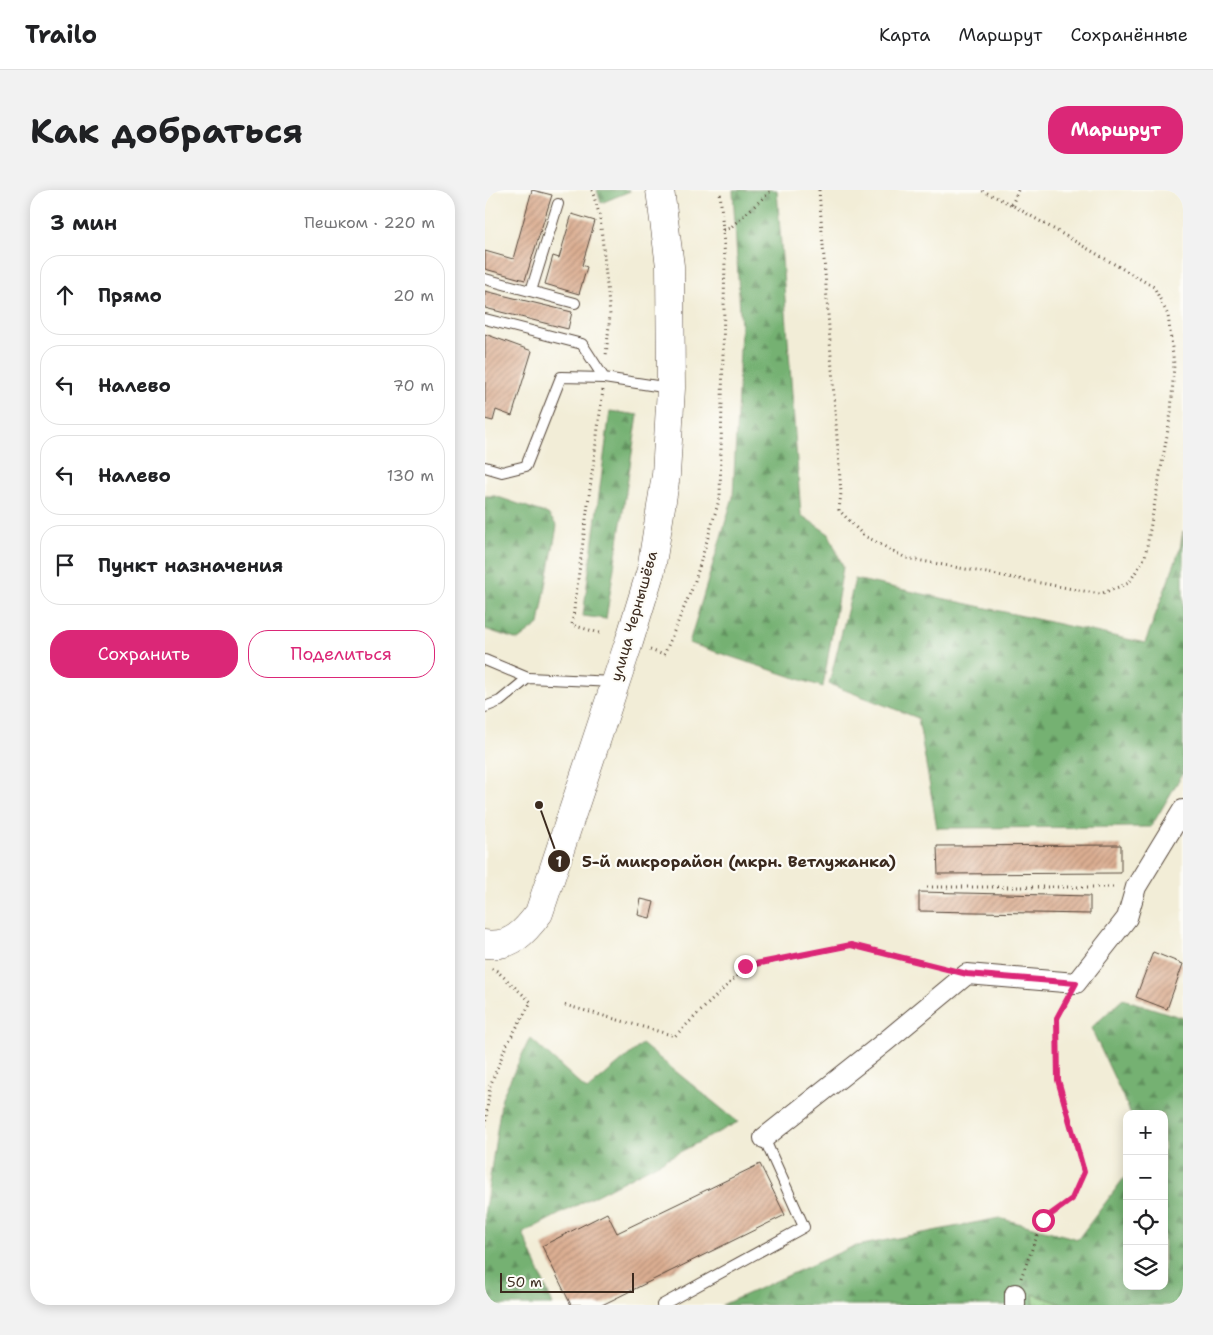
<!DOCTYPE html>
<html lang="ru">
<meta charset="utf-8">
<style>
:root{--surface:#fff;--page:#f2f2f2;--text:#202124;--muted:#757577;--line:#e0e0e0;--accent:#db2777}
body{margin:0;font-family:"Shantell Sans",sans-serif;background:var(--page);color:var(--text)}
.controls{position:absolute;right:15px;bottom:15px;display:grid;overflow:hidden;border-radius:10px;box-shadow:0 2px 12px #0003}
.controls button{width:45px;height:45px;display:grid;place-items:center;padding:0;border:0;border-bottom:1px solid var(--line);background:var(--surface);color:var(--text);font:25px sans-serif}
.scale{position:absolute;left:15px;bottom:12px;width:134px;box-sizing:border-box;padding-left:5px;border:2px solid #3b2a1e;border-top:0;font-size:14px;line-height:18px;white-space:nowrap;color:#3b2a1e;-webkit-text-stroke:4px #fdfcf7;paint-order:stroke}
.stop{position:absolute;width:15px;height:15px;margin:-11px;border:4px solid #db2777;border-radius:50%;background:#fff}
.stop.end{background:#db2777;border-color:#fff;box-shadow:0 1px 5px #0008}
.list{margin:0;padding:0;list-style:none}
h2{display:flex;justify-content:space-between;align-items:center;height:65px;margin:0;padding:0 20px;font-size:21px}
h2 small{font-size:16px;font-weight:400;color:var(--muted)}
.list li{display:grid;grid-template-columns:32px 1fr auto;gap:15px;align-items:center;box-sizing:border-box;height:80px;margin:0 10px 10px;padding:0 10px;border:1px solid var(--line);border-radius:20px}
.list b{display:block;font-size:19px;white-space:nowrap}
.list em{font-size:16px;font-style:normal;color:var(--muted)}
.actions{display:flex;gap:10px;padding:15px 20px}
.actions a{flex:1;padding:11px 0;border:1px solid var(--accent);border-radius:20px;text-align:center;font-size:18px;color:var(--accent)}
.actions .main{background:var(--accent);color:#fff}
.icon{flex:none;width:28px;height:28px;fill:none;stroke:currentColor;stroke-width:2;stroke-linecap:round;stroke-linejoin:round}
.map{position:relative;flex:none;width:698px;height:1115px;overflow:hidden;border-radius:20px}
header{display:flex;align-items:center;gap:30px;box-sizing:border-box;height:70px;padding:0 25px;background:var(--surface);border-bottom:1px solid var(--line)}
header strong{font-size:24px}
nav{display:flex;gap:28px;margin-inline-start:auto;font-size:18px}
.intro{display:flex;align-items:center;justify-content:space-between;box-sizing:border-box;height:120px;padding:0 30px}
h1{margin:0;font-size:35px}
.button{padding:12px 22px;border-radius:20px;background:var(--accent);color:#fff;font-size:18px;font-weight:700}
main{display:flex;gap:30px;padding:0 30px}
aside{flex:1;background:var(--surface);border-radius:20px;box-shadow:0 2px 12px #0003}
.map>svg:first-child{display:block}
.grass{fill:url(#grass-dots);stroke:#667c51}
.forest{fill:url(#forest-firs);stroke:#586e48}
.building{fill:url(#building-hatch)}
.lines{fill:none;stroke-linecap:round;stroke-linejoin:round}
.lane-casing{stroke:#56473a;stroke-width:12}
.street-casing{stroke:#56473a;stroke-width:22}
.secondary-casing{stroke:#56473a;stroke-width:29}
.path{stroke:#56473a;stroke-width:3;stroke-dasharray:1 4;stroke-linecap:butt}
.lane{stroke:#fff;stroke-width:10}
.street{stroke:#fff;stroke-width:20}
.secondary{stroke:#fff;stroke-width:28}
.route{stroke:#db2777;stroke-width:6}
.labels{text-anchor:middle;stroke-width:4.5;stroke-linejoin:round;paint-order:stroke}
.street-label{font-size:15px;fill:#3b2a1e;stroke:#fdfcf7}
.leader{fill:none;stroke:#3b2a1e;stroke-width:2}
.callout-dot{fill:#3b2a1e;stroke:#fdfcf7;stroke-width:2}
.mark-label{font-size:15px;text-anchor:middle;font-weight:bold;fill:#fff}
.callout-label{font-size:16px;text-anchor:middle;font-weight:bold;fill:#3b2a1e;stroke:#fdfcf7;stroke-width:4.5;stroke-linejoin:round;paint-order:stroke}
</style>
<header>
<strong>Trailo</strong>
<nav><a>Карта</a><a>Маршрут</a><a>Сохранённые</a></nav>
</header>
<div class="intro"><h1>Как добраться</h1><a class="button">Маршрут</a></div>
<main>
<aside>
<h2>3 мин<small>Пешком · 220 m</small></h2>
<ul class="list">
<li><svg class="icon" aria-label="ahead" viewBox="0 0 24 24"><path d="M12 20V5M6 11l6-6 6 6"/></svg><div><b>Прямо</b></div><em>20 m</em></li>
<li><svg class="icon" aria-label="left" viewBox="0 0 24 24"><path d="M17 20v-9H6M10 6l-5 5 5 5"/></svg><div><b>Налево</b></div><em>70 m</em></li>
<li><svg class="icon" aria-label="left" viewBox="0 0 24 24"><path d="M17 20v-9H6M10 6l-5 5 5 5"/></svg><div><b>Налево</b></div><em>130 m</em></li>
<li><svg class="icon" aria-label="arrive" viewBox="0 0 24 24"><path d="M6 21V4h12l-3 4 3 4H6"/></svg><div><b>Пункт назначения</b></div></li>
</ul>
<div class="actions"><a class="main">Сохранить</a><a>Поделиться</a></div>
</aside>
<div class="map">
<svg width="698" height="1115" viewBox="0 0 698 1115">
<defs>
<pattern id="grass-dots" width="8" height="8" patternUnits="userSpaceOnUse" patternTransform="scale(1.25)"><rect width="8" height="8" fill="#90ce84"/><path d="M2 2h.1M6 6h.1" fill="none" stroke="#7db172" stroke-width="1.8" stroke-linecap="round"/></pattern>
<pattern id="forest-firs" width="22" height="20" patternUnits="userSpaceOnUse" patternTransform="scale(1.25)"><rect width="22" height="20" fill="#74b172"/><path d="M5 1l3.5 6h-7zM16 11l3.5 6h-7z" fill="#60905d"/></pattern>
<pattern id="building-hatch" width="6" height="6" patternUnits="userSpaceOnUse" patternTransform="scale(1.25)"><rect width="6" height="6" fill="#dbae92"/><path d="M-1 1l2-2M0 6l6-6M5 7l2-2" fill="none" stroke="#b38e77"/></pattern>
</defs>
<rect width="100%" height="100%" fill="#fdfcf7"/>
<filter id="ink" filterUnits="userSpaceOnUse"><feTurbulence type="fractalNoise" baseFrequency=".02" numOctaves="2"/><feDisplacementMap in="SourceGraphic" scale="10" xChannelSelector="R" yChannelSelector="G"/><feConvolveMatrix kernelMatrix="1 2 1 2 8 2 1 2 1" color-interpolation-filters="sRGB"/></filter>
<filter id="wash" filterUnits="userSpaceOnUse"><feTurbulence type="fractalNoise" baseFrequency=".0096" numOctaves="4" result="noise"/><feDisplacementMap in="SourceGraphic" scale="20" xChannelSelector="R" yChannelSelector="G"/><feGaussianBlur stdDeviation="1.12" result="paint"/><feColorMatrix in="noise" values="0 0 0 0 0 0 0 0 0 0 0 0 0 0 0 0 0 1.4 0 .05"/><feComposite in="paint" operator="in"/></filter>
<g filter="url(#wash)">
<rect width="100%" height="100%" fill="#f2edd7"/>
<polygon class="grass" points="548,1103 580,1115 549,1115"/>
<g class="forest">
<polygon points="112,0 145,0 145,1 116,13"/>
<polygon points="248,0 292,0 316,325 344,344 358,377 338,497 204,453 248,307 256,139"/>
<polygon points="125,221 153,225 121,429 98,426"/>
<polygon points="0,306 10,306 63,324 72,336 54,434 33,450 0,439"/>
<polygon points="698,341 698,583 666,637 452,638 433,528 344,494 370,389 660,453 695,359"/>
<polygon points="638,809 698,828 698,1115 580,1115 548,1104 549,1115 237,1115 367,1057 514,1028 593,1049 642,984 642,1096 679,1096 679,924 646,924 606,838"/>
<polygon points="45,848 102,900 157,854 253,932 38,1043 68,1115 7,1115 0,1112 0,1020 17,907"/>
</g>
<g id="blocks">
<g class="building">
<polygon points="47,0 67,5 40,90 0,79 0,61 28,69"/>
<polygon points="87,24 110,31 97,75 102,77 94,104 60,94 68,66 74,68"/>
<polygon points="0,101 87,122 83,139 0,118"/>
<polygon points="0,144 47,161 27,226 11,220 8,231 0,229"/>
<polygon points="636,655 636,683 453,684 452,656"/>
<polygon points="434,702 605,706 605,724 434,721"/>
<polygon points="156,709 169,712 165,728 153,725"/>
<polygon points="668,762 698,774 682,819 651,807"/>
<polygon points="275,974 300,1025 117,1115 86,1115 57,1056 122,1023 132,1043"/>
</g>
</g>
</g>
<g filter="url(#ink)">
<use href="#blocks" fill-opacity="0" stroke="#56473a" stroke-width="1"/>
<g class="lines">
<g class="lane-casing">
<g id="lane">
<polyline points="0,89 90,113"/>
<polyline points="46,101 73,14"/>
<polyline points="0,129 97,154 119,188 185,198"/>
<polyline points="0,277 17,282 41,276 76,187 119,188"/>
<polyline points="0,470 43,488"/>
<polyline points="0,517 15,511 43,488 129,492"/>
<polyline points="177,1115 319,1037 279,948"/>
</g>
</g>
<g class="street-casing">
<g id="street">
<polyline points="279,948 400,852 482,784 591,793 642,728 651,697 698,620"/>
<polyline points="530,1104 530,1115"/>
</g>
</g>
<g class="secondary-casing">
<path id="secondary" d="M0 754C26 758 40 742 54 723L144 452 166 380 181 285 186 198 185 76 175 0"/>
</g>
<g class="path">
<polyline points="107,0 115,27 125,125 121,166"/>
<polyline points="334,0 356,303 354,320 378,345 421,368 615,404 644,393 660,367 686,223 689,174 683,125 669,97 527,15 496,0"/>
<polyline points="527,15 533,0"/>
<polyline points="238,40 245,38 287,0"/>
<polyline points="118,200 87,435 118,444"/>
<polyline points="165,460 179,465 209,394 235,307 240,69 235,0"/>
<polyline points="442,697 632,697"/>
<polyline points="80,815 190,846 261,777 366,755 459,778"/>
<polyline points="0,936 5,896 21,856 46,812 12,781 5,778"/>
<polyline points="536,1088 558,1030 587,1009 599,983 573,891 572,828 581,811"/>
</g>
<use href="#lane" class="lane"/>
<use href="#street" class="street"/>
<use href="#secondary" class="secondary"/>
</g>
</g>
<g class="lines" filter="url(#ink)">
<polyline class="route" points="260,776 366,755 482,784 591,793 572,828 573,890 599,982 587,1009 558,1030"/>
</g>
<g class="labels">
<g class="street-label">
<text transform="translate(149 426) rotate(-74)" y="5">улица Чернышёва</text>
</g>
</g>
<path class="leader" d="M54 615L74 671"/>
<g class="callout-dot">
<circle cx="54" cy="615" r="5"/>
<circle cx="74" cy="671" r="12"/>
</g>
<g class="mark-label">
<text x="74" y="677">1</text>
</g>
<g class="callout-label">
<text x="254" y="677">5-й микрорайон (мкрн. Ветлужанка)</text>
</g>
</svg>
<div class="controls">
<button>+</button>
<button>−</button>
<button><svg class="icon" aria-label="locate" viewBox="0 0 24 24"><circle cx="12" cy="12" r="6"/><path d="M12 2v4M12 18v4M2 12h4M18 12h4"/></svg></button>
<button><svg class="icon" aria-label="layers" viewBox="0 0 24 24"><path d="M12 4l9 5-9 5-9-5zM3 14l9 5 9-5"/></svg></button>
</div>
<div class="scale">50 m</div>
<div class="stop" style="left:558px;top:1030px"></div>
<div class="stop end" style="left:260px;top:776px"></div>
</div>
</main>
